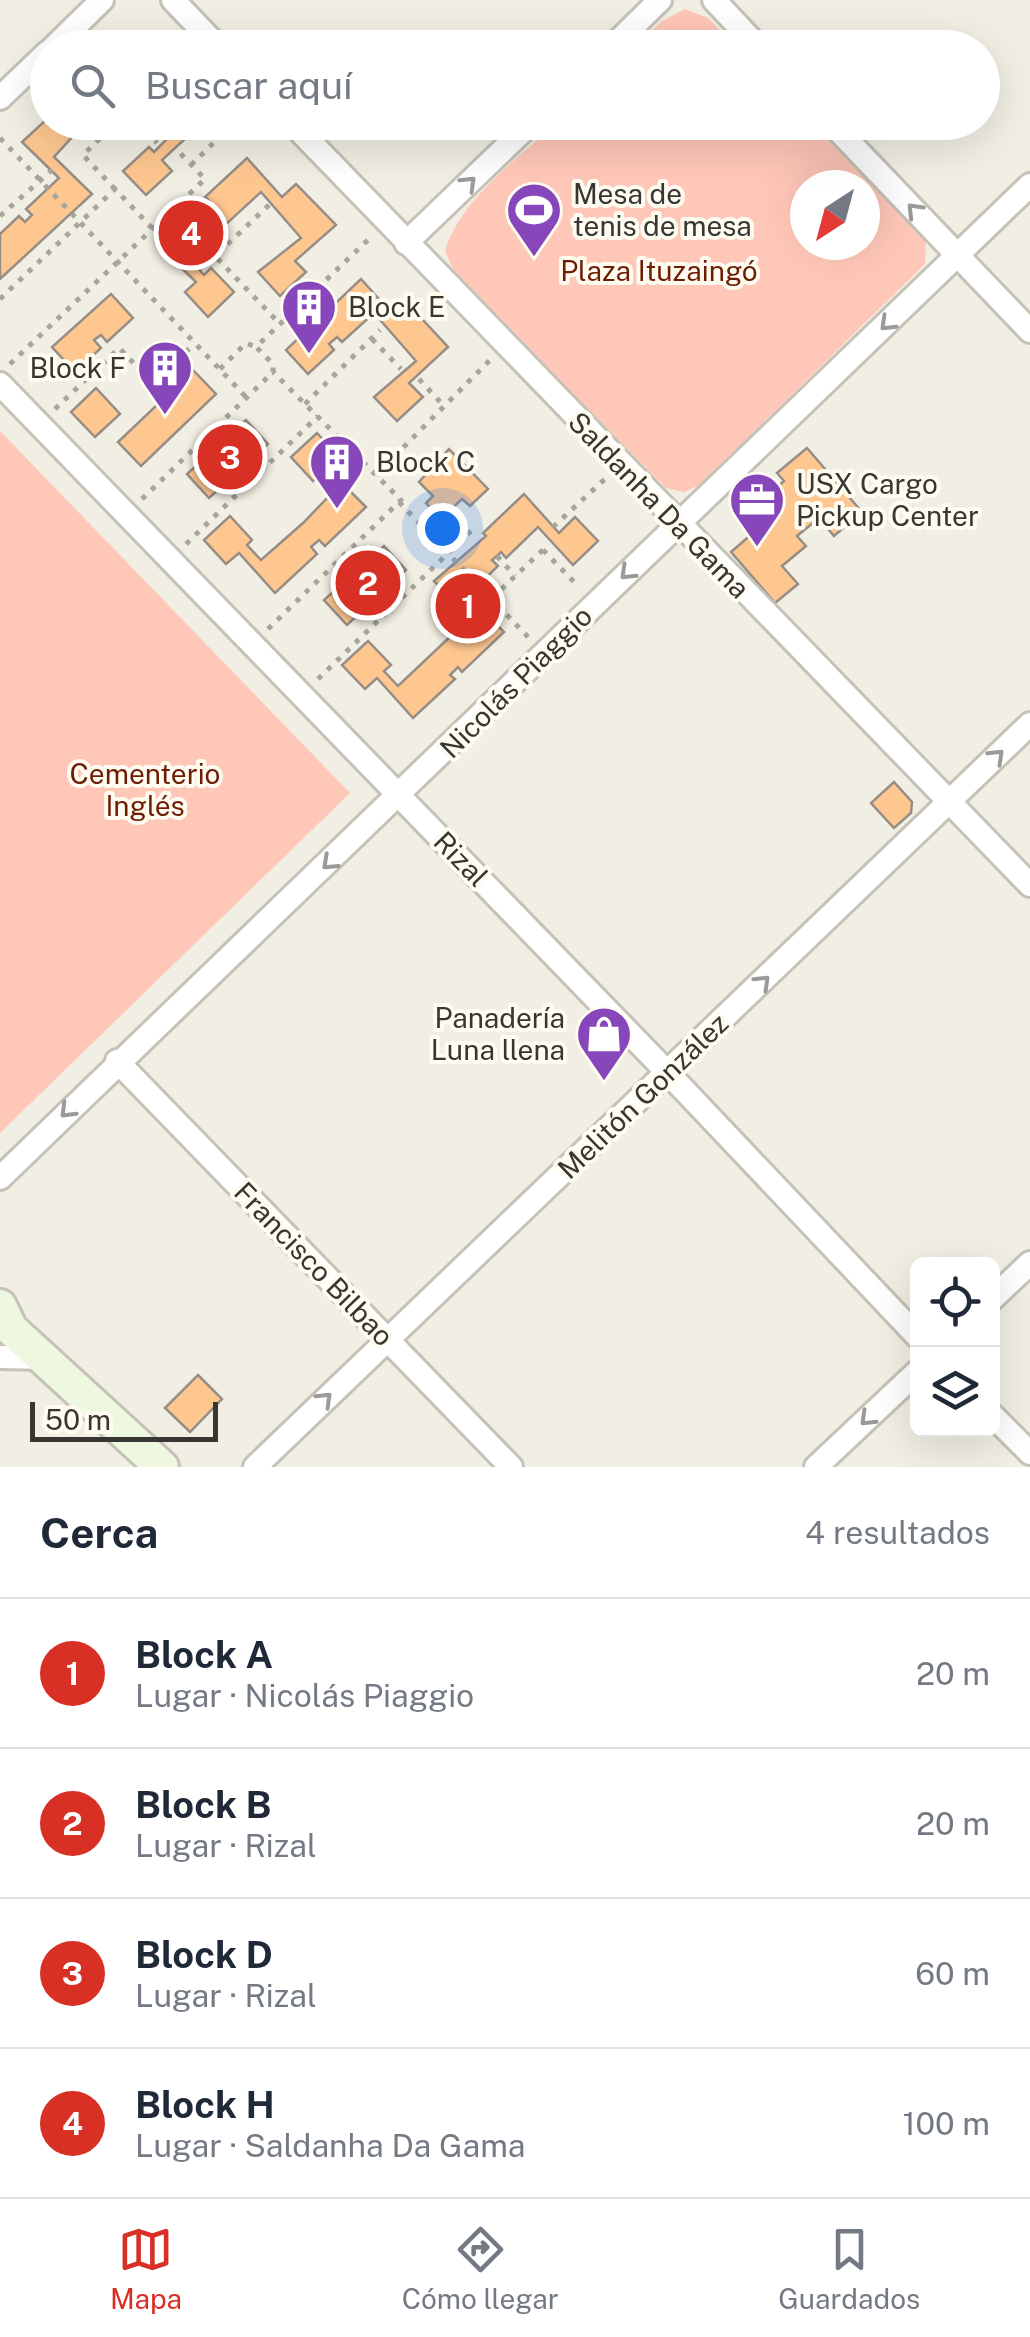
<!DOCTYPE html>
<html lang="es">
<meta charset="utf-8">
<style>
:root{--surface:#fff;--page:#f2f2f3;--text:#1f2937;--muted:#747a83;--line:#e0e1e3;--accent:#d93025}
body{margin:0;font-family:"Public Sans",sans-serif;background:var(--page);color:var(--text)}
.controls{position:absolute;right:30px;bottom:30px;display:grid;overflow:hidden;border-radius:15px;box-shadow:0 10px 40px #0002}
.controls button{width:90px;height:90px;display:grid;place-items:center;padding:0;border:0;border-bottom:2px solid var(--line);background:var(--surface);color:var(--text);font:50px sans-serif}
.compass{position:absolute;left:790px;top:170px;width:90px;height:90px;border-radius:50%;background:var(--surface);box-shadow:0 10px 40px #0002;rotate:216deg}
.scale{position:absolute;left:30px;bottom:25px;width:188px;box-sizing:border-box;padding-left:10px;border:5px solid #373632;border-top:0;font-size:28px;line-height:35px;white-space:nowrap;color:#373632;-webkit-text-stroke:8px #fefbf0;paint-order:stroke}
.you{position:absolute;left:442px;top:528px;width:35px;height:35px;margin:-25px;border:8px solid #fff;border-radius:50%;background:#1a73e8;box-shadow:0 0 0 15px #1a73e833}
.badge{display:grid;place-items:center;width:65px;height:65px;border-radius:50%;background:var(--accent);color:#fff;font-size:32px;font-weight:700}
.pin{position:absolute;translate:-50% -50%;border:5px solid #fff;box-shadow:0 2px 10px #0006}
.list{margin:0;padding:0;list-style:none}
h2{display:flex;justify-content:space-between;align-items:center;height:130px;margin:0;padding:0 40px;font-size:42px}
h2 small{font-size:32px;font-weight:400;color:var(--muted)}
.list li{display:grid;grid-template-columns:65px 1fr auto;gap:30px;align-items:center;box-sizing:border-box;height:150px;padding:0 40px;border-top:2px solid var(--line)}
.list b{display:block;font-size:38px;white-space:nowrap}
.list p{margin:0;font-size:32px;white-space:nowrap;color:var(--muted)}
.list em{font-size:32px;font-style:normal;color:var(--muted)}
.icon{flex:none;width:55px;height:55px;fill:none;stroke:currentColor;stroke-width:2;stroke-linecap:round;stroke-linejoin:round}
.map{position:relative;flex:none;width:1030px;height:1467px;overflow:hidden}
.search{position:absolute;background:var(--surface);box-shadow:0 10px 40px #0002;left:30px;right:30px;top:30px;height:110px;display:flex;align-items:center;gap:25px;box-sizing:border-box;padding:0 35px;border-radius:55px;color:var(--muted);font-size:38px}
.sheet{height:730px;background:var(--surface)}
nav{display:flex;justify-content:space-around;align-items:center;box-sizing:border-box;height:140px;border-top:2px solid var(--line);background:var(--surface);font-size:28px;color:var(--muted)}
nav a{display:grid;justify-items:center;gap:5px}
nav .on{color:var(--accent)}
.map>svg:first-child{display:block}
.green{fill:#ffc7b8;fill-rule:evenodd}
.building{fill:#fec790;stroke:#968e86;stroke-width:2.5}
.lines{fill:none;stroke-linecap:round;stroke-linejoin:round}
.street-casing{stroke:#c5c2b7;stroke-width:28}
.secondary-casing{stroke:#c5c2b7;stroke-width:38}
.path{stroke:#a7a59d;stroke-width:5;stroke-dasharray:5 8;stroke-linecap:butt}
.street{stroke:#fff;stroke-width:22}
.secondary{stroke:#eef7df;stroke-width:32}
.oneway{stroke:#9b9a98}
.labels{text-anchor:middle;stroke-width:8;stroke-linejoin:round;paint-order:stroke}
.poi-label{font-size:28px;fill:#373632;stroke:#fefbf0;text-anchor:start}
.park-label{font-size:28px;fill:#6e1d05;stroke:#fefbf0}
.street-label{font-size:28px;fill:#373632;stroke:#fefbf0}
</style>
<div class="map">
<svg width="1030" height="1467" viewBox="0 0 1030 1467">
<rect width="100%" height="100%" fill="#f1eee3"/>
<g class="green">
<polygon points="685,9 708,18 736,47 634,47 662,21"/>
<path d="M809 122 926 239 925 264 700 485 684 492 666 488 455 274 445 251C460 199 518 159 556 123ZM865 185V245H805V185Z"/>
<polygon points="0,431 350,793 0,1133"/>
</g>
<g class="building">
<polygon points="48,118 48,122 86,122 54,157 92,194 0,279 0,234 19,216 25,222 32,215 26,209 59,178 22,142"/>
<polygon points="153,122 201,124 162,160 172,171 146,195 123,171 149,147 154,152 168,138"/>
<polygon points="247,158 282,197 296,184 336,225 295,261 306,272 280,296 258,272 301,238 261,192 189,258 204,275 211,268 234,292 208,317 185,292 196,282 156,243 198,204 204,211 212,204 205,197"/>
<polygon points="361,279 396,318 409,305 448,347 409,383 423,397 397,421 374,397 416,361 374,313 342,342 337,337 329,344 334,350 308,374 286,350"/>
<polygon points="111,294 133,318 107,342 101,335 94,340 101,348 75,372 52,347"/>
<polygon points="193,370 216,394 141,466 118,442 159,403 165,409 174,401 167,395"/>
<polygon points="96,388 120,414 95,437 71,412"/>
<polygon points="246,420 268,444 242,468 237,462 230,468 236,474 209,498 187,474"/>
<polygon points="317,433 339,457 327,468 366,507 325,546 319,540 311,547 317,554 275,593 239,553 226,564 204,540 230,516 252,540 247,545 261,560 303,523 333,492 319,476 313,481 291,457"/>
<polygon points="807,448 862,512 834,536 819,518 797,536 806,546 782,566 798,584 775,603 731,552 753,533 740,518 784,481 777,473"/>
<polygon points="449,449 488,489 470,506 462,499 448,512 440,504 433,511 426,503 433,496 419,482"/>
<polygon points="524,494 559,533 575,517 598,541 573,565 538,527 506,558 501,552 497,556 492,560 498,566 467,596 504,632 462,672 458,667 450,675 455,679 413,718 377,678 365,689 342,665 368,641 391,665 384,671 398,686 470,618 434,581 486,536 483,533"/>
<polygon points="384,546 406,570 380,594 374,588 367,594 373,601 347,625 324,600"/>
<polygon points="894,782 912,802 911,813 894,828 871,803"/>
<polygon points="198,1375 222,1399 190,1432 165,1408"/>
</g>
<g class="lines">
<g class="street-casing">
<g id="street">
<polyline points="173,0 219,48"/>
<polyline points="714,0 759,48"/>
<polyline points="53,48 102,0"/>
<polyline points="611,48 660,0"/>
<polyline points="0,98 48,52"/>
<polyline points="291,122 1030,885"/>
<polyline points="830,122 1030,331"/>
<polyline points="406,243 532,122"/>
<polyline points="0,384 668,1073 918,1337"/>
<polyline points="117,1061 511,1467"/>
<polyline points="0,1178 1030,185"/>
<polyline points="992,1299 1030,1263"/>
<polyline points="0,1357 43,1358"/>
<polyline points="992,1415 1030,1453"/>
<polyline points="255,1467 1030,724"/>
<polyline points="816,1467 918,1371"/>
</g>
</g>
<g class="secondary-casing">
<polyline id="secondary" points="0,1306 11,1329 162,1467"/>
</g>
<g class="path">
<polyline points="137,122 157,143"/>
<polyline points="0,138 247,398"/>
<polyline points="191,165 235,122"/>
<polyline points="115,189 83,155 117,122"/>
<polyline points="269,205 215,256 280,324"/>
<polyline points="0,216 52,170"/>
<polyline points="0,299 115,189 153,229"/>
<polyline points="372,339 401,369"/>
<polyline points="10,364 205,179 179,152"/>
<polyline points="220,369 246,343 256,347"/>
<polyline points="419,379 444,406"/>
<polyline points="305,404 380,330"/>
<polyline points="55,409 119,348 153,383 194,344"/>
<polyline points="376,475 490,360"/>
<polyline points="142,499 273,372 273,364 256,347 371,237"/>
<polyline points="399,502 528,637"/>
<polyline points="553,527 606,478"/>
<polyline points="186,544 318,416"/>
<polyline points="543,550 579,587"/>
<polyline points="497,556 515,576"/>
<polyline points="492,598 548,545"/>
<polyline points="268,629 401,500 273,372"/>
<polyline points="318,679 475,527"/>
</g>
<use href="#street" class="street"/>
<use href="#secondary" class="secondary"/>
</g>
<defs><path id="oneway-chevron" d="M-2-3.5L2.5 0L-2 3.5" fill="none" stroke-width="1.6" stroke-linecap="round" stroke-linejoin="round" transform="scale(2.5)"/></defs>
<g class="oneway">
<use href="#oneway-chevron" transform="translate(469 183) rotate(-44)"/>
<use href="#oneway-chevron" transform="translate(914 210) rotate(-134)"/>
<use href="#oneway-chevron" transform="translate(887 324) rotate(136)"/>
<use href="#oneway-chevron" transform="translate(627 573) rotate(136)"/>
<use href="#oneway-chevron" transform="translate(997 756) rotate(-44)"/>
<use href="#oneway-chevron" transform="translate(329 863) rotate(137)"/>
<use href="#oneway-chevron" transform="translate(763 982) rotate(-44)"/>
<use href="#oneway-chevron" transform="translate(67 1111) rotate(135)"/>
<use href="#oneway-chevron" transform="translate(325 1399) rotate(-44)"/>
<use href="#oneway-chevron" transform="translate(867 1419) rotate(136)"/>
</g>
<defs>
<g id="stadium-pin" transform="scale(2.875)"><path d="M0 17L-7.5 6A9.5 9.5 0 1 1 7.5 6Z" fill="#8747bb" stroke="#fefbf0"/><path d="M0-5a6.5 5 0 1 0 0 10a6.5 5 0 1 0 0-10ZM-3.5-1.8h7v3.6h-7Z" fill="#fff"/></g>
<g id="building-pin" transform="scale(2.875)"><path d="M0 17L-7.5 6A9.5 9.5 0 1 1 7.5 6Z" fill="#8747bb" stroke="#fefbf0"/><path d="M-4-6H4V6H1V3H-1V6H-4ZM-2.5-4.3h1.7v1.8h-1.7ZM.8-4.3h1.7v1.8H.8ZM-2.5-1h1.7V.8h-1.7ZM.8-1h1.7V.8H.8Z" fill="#fff"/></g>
<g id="office-pin" transform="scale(2.875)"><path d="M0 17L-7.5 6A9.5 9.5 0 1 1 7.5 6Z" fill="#8747bb" stroke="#fefbf0"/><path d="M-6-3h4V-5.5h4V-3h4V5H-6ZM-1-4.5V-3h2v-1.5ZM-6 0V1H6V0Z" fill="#fff"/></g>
<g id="shop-pin" transform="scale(2.875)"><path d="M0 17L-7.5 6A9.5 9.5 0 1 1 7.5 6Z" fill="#8747bb" stroke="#fefbf0"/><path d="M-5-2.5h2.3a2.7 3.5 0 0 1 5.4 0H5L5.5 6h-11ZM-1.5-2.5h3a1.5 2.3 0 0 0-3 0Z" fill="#fff"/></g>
</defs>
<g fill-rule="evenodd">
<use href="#stadium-pin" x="534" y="210"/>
<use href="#building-pin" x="309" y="307"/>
<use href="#building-pin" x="165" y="368"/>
<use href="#building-pin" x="337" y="462"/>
<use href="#office-pin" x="757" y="500"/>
<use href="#shop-pin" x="604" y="1034"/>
</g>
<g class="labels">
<g class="poi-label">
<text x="573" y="204">Mesa de<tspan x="573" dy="32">tenis de mesa</tspan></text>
<text x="348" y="317">Block E</text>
<text x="126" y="378" text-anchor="end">Block F</text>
<text x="376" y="472">Block C</text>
<text x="796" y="494">USX Cargo<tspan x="796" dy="32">Pickup Center</tspan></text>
<text x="565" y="1028" text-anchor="end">Panadería<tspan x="565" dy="32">Luna llena</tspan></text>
</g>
<g class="park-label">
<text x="659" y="281">Plaza Ituzaingó</text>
<text x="145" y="784">Cementerio<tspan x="145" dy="32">Inglés</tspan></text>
</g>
<g class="street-label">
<text transform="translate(659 505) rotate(46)" y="10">Saldanha Da Gama</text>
<text transform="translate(516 682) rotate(-45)" y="10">Nicolás Piaggio</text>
<text transform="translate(461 859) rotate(46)" y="10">Rizal</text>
<text transform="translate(643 1096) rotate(-44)" y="10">Melitón González</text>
<text transform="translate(314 1264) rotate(46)" y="10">Francisco Bilbao</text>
</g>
</g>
</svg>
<div class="controls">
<button><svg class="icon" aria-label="locate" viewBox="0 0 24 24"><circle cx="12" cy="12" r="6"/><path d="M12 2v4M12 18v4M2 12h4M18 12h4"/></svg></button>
<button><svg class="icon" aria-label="layers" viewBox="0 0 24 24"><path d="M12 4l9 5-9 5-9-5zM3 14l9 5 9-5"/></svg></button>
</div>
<svg class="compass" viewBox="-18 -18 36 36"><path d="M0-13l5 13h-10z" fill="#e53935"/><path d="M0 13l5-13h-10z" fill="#747a83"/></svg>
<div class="scale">50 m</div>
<div class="you"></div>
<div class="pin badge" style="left:468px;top:606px">1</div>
<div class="pin badge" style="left:368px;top:583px">2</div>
<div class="pin badge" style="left:230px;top:457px">3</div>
<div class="pin badge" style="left:191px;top:233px">4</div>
<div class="search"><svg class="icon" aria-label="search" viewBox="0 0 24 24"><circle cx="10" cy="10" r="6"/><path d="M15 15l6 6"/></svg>Buscar aquí</div>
</div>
<section class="sheet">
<h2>Cerca<small>4 resultados</small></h2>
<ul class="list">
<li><span class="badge">1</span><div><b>Block A</b><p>Lugar · Nicolás Piaggio</p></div><em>20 m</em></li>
<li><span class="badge">2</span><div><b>Block B</b><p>Lugar · Rizal</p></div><em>20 m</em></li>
<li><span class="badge">3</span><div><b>Block D</b><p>Lugar · Rizal</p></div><em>60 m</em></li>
<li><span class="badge">4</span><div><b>Block H</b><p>Lugar · Saldanha Da Gama</p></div><em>100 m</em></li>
</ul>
</section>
<nav>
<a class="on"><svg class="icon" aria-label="map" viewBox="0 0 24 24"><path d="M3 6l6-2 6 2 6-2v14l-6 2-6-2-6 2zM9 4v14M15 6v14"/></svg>Mapa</a>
<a><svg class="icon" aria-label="directions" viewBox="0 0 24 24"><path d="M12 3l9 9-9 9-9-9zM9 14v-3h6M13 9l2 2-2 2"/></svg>Cómo llegar</a>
<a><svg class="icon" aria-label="saved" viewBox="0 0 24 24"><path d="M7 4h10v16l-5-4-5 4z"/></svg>Guardados</a>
</nav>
